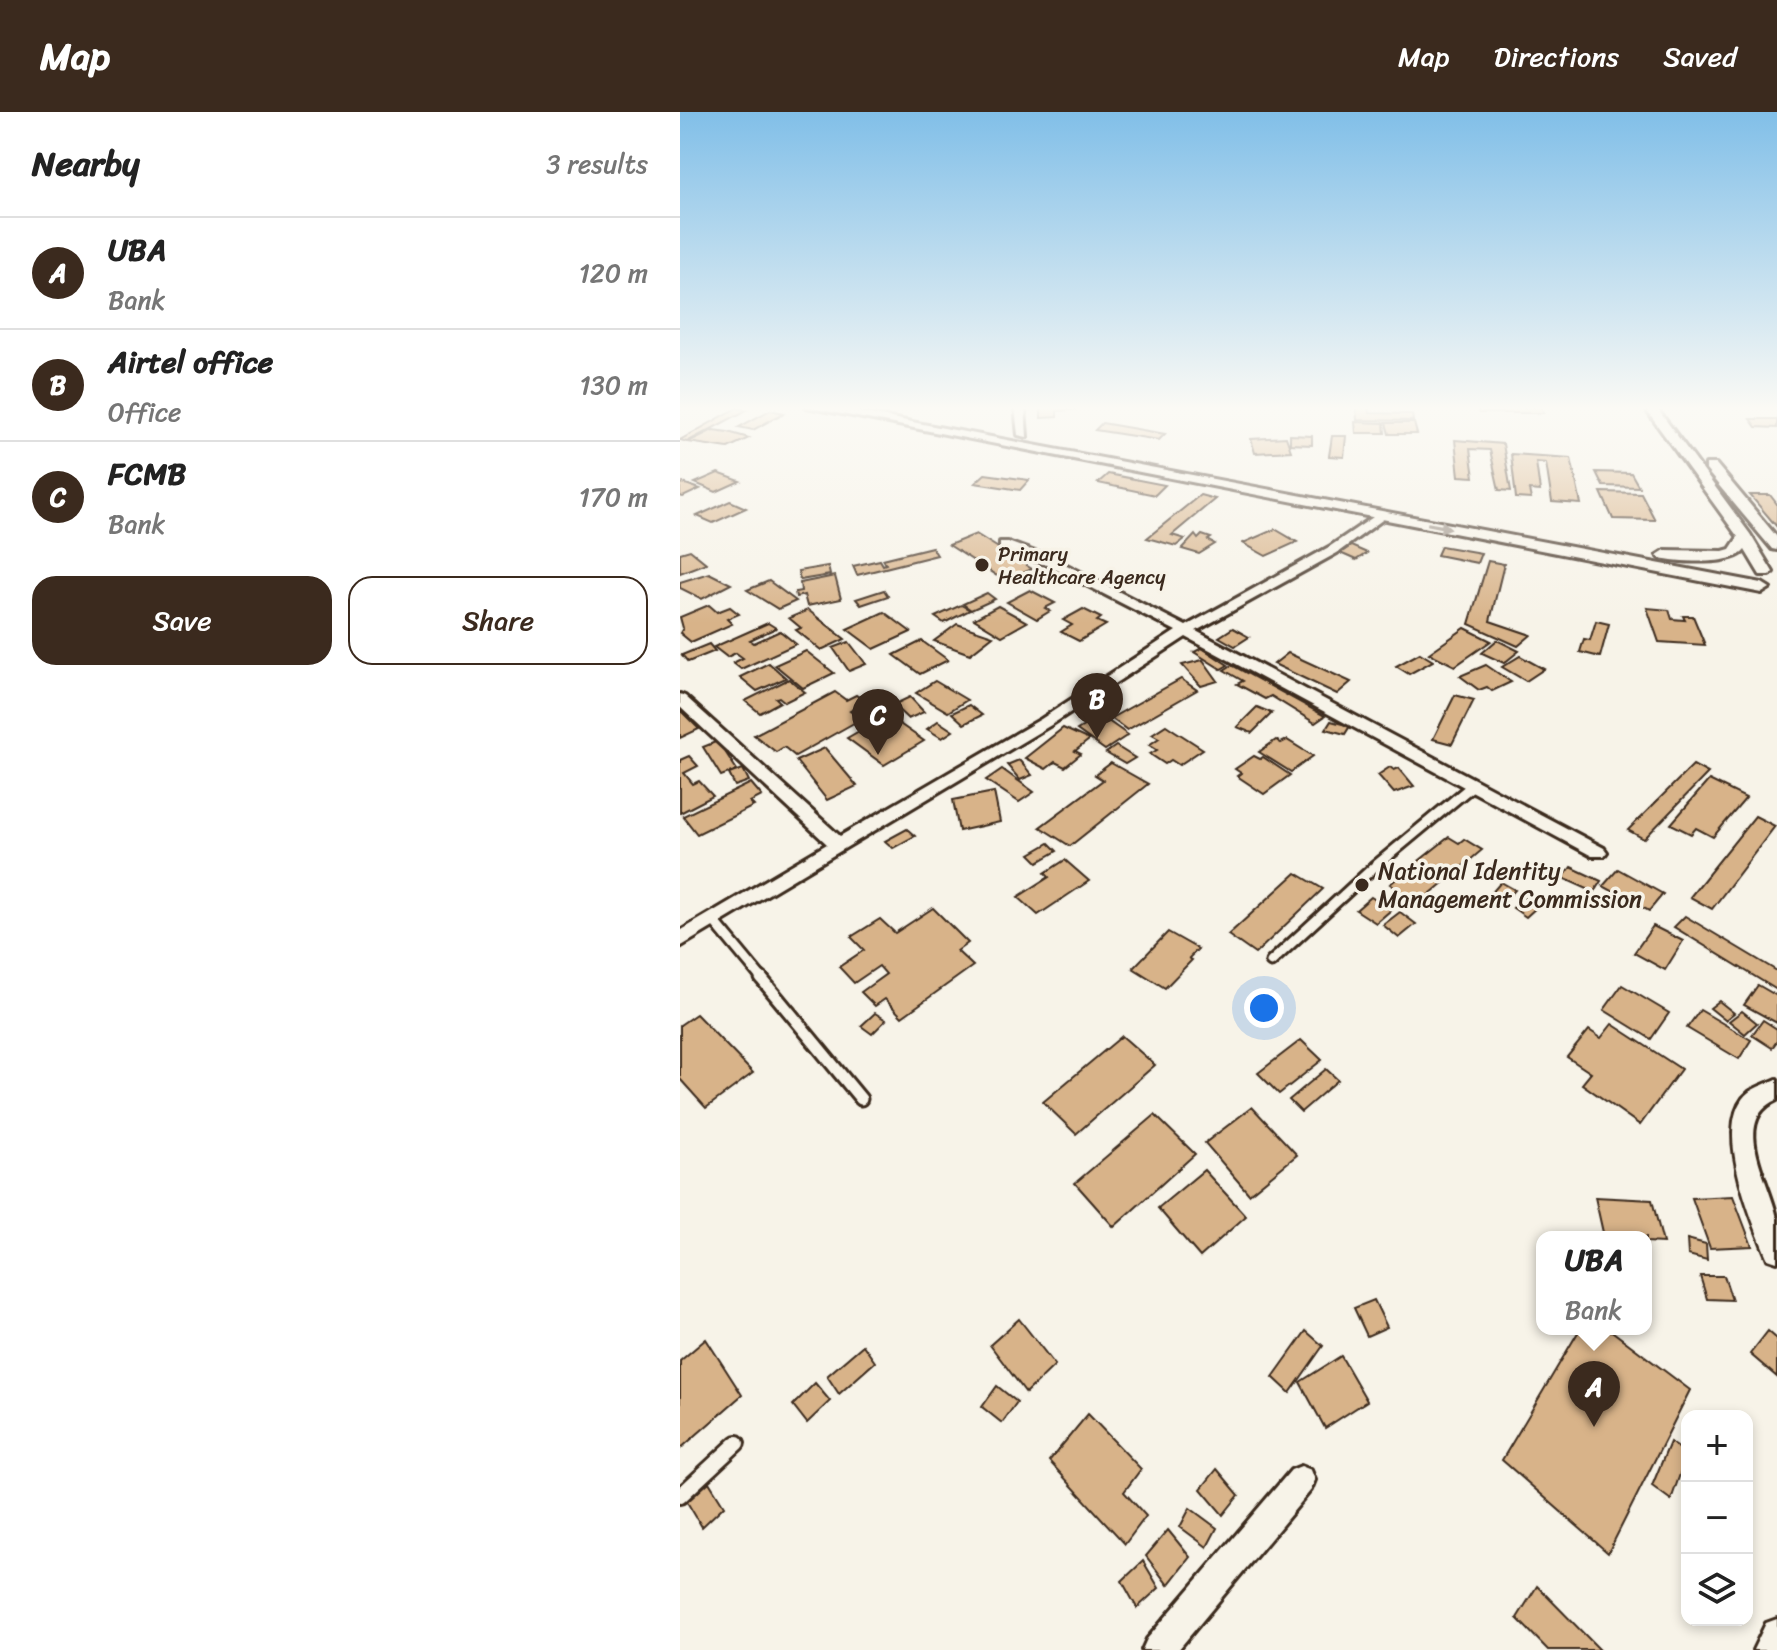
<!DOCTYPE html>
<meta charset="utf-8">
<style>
:root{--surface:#fff;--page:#f6f6f6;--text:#222;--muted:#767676;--line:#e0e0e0;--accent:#3b2a1e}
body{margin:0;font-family:Sriracha,sans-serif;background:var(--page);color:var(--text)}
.controls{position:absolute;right:24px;bottom:24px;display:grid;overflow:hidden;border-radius:16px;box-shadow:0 4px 12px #0003}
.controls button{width:72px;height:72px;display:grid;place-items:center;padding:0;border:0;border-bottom:2px solid var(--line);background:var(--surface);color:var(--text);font:40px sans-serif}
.you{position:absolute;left:584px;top:896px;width:28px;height:28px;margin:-20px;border:6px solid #fff;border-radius:50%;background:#1a73e8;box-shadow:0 0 0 12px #1a73e833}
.badge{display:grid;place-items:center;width:52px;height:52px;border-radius:50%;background:var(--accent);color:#fff;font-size:26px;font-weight:700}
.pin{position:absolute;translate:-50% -66px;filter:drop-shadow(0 2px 4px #0008)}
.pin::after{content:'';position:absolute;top:42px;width:28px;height:24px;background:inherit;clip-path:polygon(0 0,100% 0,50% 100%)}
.popup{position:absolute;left:856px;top:1119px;width:116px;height:104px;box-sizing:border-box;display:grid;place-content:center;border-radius:16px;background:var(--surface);filter:drop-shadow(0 2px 6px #0005);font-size:26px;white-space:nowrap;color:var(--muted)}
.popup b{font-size:30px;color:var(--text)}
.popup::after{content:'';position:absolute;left:50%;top:100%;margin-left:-16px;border:16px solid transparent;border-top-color:var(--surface)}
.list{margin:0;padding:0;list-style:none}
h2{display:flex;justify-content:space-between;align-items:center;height:104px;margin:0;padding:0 32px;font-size:34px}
h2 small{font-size:26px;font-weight:400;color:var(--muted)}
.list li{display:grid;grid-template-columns:52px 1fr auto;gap:24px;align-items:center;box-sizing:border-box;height:112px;padding:0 32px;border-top:2px solid var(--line)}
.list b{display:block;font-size:30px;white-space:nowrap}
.list p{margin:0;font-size:26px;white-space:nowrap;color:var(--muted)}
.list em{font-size:26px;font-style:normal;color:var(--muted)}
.actions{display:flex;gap:16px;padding:24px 32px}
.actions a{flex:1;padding:18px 0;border:2px solid var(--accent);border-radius:24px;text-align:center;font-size:28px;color:var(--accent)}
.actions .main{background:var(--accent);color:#fff}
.icon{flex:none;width:44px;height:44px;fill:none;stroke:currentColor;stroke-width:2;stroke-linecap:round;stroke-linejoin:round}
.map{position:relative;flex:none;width:1097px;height:1538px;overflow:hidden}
header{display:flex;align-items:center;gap:48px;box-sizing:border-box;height:112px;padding:0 40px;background:var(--accent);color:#fff}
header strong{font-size:38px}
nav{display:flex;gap:44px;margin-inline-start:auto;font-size:28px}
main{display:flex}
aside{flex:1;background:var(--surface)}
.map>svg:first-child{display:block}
.building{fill:#d8b389;stroke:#3b2a1e;stroke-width:2}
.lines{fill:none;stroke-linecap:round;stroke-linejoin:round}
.service-far2-casing{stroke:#3b2a1e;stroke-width:15}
.service-far1-casing{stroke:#3b2a1e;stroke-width:17}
.service-casing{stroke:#3b2a1e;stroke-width:20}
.minor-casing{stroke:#3b2a1e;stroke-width:6}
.tertiary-casing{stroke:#3b2a1e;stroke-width:6}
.service-far2{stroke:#f7f3e8;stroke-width:9}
.service-far1{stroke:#f7f3e8;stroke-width:11}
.service{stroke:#f7f3e8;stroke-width:14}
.minor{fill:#f7f3e8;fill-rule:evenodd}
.tertiary{fill:#f7f3e8;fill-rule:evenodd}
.oneway{fill:#998e83}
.poi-dot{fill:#3b2a1e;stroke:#f7f3e8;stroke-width:3}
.labels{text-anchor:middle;stroke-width:7;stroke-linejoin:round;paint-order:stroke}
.far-poi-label{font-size:20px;fill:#3b2a1e;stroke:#f7f3e8;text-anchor:start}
.poi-label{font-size:24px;fill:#3b2a1e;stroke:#f7f3e8;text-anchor:start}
</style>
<header>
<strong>Map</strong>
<nav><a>Map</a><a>Directions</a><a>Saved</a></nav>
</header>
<main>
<aside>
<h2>Nearby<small>3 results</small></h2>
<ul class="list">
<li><span class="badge">A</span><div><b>UBA</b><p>Bank</p></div><em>120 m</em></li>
<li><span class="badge">B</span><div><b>Airtel office</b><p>Office</p></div><em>130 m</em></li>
<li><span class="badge">C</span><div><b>FCMB</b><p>Bank</p></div><em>170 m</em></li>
</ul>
<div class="actions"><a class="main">Save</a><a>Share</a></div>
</aside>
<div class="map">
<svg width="1097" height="1538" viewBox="0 0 1097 1538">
<rect width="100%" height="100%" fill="#f7f3e8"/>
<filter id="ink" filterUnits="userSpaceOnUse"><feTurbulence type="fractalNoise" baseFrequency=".0125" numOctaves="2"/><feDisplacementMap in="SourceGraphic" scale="16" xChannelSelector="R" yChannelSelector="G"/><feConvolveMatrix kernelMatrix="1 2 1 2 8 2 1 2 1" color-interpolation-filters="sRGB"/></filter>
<g filter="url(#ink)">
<g class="building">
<polygon points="361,295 399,295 399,297 377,299 377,305 361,306"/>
<polygon points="676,295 688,295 689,301 732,302 733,309 677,308"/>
<polygon points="797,295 861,295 864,301 799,301"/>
<polygon points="57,296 67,298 7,330 0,328"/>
<polygon points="90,298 104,301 73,318 59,315"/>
<polygon points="1070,307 1097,307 1097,316 1076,315"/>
<polygon points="675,310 704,311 705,321 676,321"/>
<polygon points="422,311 485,322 479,328 415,318"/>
<polygon points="706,311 734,311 737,322 709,322"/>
<polygon points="33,318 48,320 69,326 48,336 8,330"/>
<polygon points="610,323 632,324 632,333 610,332"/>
<polygon points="652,324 666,324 664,345 649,344"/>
<polygon points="606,325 611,339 575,341 571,327"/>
<polygon points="775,328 823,332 831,379 819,378 810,338 790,337 794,365 779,364"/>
<polygon points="831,342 891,346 901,392 872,390 866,351 856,350 860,379 849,378 851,387 836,386"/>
<polygon points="916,360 951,361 959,375 923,374"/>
<polygon points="38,361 60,369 36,380 15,371"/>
<polygon points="305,362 349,368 340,378 295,371"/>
<polygon points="428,362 485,373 475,383 418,371"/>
<polygon points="3,371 20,377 3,385 0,384 0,373"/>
<polygon points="921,380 961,381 975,408 933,407"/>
<polygon points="520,383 535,387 492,423 505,427 496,434 467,426"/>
<polygon points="1070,383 1090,383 1097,392 1097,415"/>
<polygon points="50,389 66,396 33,411 17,404"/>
<polygon points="595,417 617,430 586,444 563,431"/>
<polygon points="296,422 352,457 325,469 269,433"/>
<polygon points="515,423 518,427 522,423 531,426 528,428 535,432 519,442 502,437"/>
<polygon points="671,434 687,441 676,448 660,441"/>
<polygon points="761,434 801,441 797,451 757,443"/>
<polygon points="252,435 257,443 177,463 173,454 200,448 203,453 206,452 203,447"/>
<polygon points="10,438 26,451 0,461 0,441"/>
<polygon points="808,449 824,452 810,509 851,523 838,534 789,512"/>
<polygon points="148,454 150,463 120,468 118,459"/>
<polygon points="29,461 51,472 22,487 0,476 0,470"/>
<polygon points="155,464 161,487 127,494 124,483 116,485 115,480 121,479 120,471"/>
<polygon points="89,469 116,489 98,497 67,478"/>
<polygon points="204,478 208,484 181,493 176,487"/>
<polygon points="350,478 375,491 365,496 370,499 357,507 327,490"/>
<polygon points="307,481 315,487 291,498 283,492"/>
<polygon points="29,493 37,500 50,495 59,502 47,507 52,512 11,530 0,521 3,516 0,505"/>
<polygon points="281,493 290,498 264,511 255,505"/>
<polygon points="318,494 347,510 322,524 294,507"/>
<polygon points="967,496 989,498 992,507 1005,508 1003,504 1013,504 1025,533 979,530"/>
<polygon points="403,497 421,506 417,509 426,513 399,529 381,520 392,513 383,508"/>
<polygon points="128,498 165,527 141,538 116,518 121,516 109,506"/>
<polygon points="204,500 231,520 194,537 167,517"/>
<polygon points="916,509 929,512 920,545 900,540 904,527 910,528"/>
<polygon points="88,511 96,516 70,528 74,531 100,519 116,532 61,557 53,551 63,546 56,541 47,545 34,535"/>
<polygon points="277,512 313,524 290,542 254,529"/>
<polygon points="553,516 569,525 555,534 539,525"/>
<polygon points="785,516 811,529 775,554 749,541"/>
<polygon points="817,528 839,539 824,551 802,541"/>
<polygon points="242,529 268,548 240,562 214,543"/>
<polygon points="169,530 186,552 169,559 153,536"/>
<polygon points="29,532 35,539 8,550 2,543"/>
<polygon points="522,536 548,553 541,557 514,540"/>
<polygon points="126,539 154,561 123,576 95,553"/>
<polygon points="608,541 671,570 657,582 594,552"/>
<polygon points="740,541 753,549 729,562 716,554"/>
<polygon points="840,544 864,557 846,569 822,555"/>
<polygon points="523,548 538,569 521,574 502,553"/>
<polygon points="89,551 106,566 77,579 60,565"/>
<polygon points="552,553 645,604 635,611 591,584 585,587 557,572 563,569 544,558"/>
<polygon points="806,553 831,570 812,579 807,575 799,578 780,564"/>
<polygon points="109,567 125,580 105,590 99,585 96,586 100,590 80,601 65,589"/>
<polygon points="501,567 517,578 447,618 431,606"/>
<polygon points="255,569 287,588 268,600 236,581"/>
<polygon points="155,580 166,588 176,583 186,590 170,599 181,607 115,644 104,635 96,640 74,623"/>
<polygon points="775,583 794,588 772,632 753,627"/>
<polygon points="230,585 244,600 228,607 213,593"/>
<polygon points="289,593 302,603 284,612 272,601"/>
<polygon points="577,595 592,601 572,621 557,615"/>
<polygon points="0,598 19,617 0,626"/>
<polygon points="207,603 244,629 204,653 167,626"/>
<polygon points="421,604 448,623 425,638 397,618"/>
<polygon points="258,609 273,619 262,626 247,617"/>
<polygon points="651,609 670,614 665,622 646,617"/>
<polygon points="486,613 492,617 523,637 499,653 491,648 485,652 470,642 477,638 469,633 479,626 472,622"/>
<polygon points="383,616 409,628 395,639 401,642 385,655 375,650 366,657 345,646"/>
<polygon points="596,628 601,631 607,628 633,644 611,660 579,640"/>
<polygon points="38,629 57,658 41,664 23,635"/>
<polygon points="436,634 455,646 445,652 426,641"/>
<polygon points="145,636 177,674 147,688 116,649"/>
<polygon points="9,644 18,654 4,661 13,672 19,669 33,684 0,701 0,648"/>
<polygon points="574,644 580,647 583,645 610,663 584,682 557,664 561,661 555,657"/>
<polygon points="339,648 352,663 340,668 327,653"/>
<polygon points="431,651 468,672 390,734 360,715 423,668 415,663"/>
<polygon points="1013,653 1028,661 964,727 948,718"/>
<polygon points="710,655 714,658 719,656 734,674 714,681 698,663"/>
<polygon points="63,657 69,669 55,674 49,662"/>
<polygon points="322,657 354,680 339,690 306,668"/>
<polygon points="1029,668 1066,686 1033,725 1016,716 1011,722 991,712"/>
<polygon points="71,671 82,684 70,690 74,694 17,722 3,704"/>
<polygon points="314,680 320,710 279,719 273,688"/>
<polygon points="1075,704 1095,714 1032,797 1010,785"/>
<polygon points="227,717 235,724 213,736 205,729"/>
<polygon points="769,725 779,731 784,727 802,738 738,792 710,772"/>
<polygon points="369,731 377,739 358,750 350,742"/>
<polygon points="385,748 409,769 358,803 338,785 369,765 365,761"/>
<polygon points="891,755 921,769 914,780 883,766"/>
<polygon points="938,757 983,782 969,799 923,774"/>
<polygon points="616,761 643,777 575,842 548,823"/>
<polygon points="821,770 835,778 823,791 809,784"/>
<polygon points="691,785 711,798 696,811 676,798"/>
<polygon points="845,785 858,794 846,805 833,796"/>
<polygon points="253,796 288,831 277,839 293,854 222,905 205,887 195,894 181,880 206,862 199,854 174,871 159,855 184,838 171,825 200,807 215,821"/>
<polygon points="720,800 736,812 719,826 703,813"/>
<polygon points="1005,804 1097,859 1097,878 994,815"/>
<polygon points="973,814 1003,829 985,858 954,841"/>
<polygon points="488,820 518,837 509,846 512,848 485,876 453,856"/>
<polygon points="942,873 989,901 971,927 924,898"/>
<polygon points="1078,873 1097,884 1097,911 1064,893"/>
<polygon points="1039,889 1054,901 1045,908 1030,896"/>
<polygon points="1020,898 1071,928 1059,947 1007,916"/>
<polygon points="1062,899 1077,911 1065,922 1049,909"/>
<polygon points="195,901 206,908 192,922 181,914"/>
<polygon points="16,902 73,961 26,996 0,967 0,913"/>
<polygon points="1083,908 1097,917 1097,929 1092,936 1072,923"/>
<polygon points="932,912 1001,957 960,1013 902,972 911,961 887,945 909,918 921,926"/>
<polygon points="442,924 475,953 396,1022 363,990"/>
<polygon points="621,928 642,948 599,982 578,961"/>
<polygon points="646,957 658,968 621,1000 609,988"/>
<polygon points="572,995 617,1043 569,1082 525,1031"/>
<polygon points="475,1003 515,1042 434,1115 395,1071"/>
<polygon points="524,1058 566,1104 520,1145 478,1096"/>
<polygon points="1053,1084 1072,1134 1030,1136 1012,1086"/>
<polygon points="915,1085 972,1088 983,1131 966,1130 966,1125 924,1125"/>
<polygon points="1007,1127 1026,1132 1027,1148 1008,1143"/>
<polygon points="1020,1164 1044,1164 1052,1188 1027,1187"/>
<polygon points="694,1188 707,1215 687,1224 674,1196"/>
<polygon points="339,1207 375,1253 346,1281 310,1233"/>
<polygon points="900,1217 929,1217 1010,1278 928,1441 822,1348"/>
<polygon points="626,1219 643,1234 610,1281 593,1265"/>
<polygon points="1088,1219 1097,1227 1097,1265 1070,1242"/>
<polygon points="26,1227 62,1283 0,1337 0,1249"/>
<polygon points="183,1233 195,1250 159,1282 147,1264"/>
<polygon points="661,1244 687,1289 645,1316 620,1270"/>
<polygon points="135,1271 150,1289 127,1311 113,1293"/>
<polygon points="317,1274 337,1290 322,1311 302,1295"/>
<polygon points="408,1302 461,1357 444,1380 466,1404 445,1432 369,1349"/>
<polygon points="990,1330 1007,1342 991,1388 972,1374"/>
<polygon points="537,1357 559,1383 543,1403 521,1377"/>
<polygon points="29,1370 44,1394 22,1415 7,1390"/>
<polygon points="510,1396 537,1416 527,1435 500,1415"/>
<polygon points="488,1418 510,1445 488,1473 466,1444"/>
<polygon points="463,1449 479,1476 457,1496 442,1469"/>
<polygon points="857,1474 919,1537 918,1538 868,1538 837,1506"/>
</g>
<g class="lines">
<g class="service-far2-casing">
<g id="service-far2">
<polyline points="34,809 83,868"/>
<polyline points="591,850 693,756 793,673"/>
</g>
</g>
<g class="service-far1-casing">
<polyline id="service-far1" points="81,866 181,987"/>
</g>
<g class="service-casing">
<polyline id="service" points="0,1384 57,1331"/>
</g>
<g class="minor-casing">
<g id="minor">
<polygon points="335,295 345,295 347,325 338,323"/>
<polygon points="699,401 709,403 657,441 516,519 924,736 927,740 924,744 912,744 506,525 371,613 0,835 0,819 147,732 0,595 0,582 5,584 160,724 361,607 496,519 369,454 320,436 320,430 328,430 377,448 506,514 649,435"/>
<path d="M1097 967V988C1049 1009 1091 1071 1097 1106 1097 1120 1097 1136 1097 1150L1088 1147C1073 1111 1030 1011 1069 980 1076 975 1088 971 1097 967Z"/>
<polygon points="621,1354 631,1358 635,1368 631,1378 498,1538 462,1538 467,1527 611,1358"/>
<polygon points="1097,1507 1097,1538 1073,1538 1086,1511"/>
</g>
</g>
<g class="tertiary-casing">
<g id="tertiary">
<polygon points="126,295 153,295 1082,471 1090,476 1082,481"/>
<path d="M964 295H976L1070 422 1093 460 1090 463H1080L1065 438C1054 454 998 450 980 446L977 443 985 438 1043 439 1050 437 1058 425Z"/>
<polygon points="1026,352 1036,352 1097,425 1097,438 1092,437 1026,358"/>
</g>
</g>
<use href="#service-far2" class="service-far2"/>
<use href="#service-far1" class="service-far1"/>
<use href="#service" class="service"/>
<use href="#minor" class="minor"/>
<use href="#tertiary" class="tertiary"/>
</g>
<defs><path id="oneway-solid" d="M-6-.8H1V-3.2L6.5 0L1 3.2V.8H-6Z" transform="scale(2)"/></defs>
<use class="oneway" href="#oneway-solid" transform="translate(759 414) rotate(11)"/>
</g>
<linearGradient id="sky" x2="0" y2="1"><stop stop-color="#81bfe8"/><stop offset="0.58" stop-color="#fbfaf5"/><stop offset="1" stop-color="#fbfaf5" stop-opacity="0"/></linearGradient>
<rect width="1097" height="511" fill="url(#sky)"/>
<g class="poi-dot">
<circle cx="302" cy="453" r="8"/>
<circle cx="682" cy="773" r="8"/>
</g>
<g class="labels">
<g class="far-poi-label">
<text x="318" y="449">Primary<tspan x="318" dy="23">Healthcare Agency</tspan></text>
</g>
<g class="poi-label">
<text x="698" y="767">National Identity<tspan x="698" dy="28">Management Commission</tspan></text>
</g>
</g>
</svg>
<div class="controls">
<button>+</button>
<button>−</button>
<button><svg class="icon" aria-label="layers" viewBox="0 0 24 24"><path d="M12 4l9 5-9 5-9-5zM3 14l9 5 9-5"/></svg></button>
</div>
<div class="you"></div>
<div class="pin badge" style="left:914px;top:1315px">A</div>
<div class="popup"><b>UBA</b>Bank</div>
<div class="pin badge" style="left:417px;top:627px">B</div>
<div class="pin badge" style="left:198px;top:643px">C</div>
</div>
</main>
